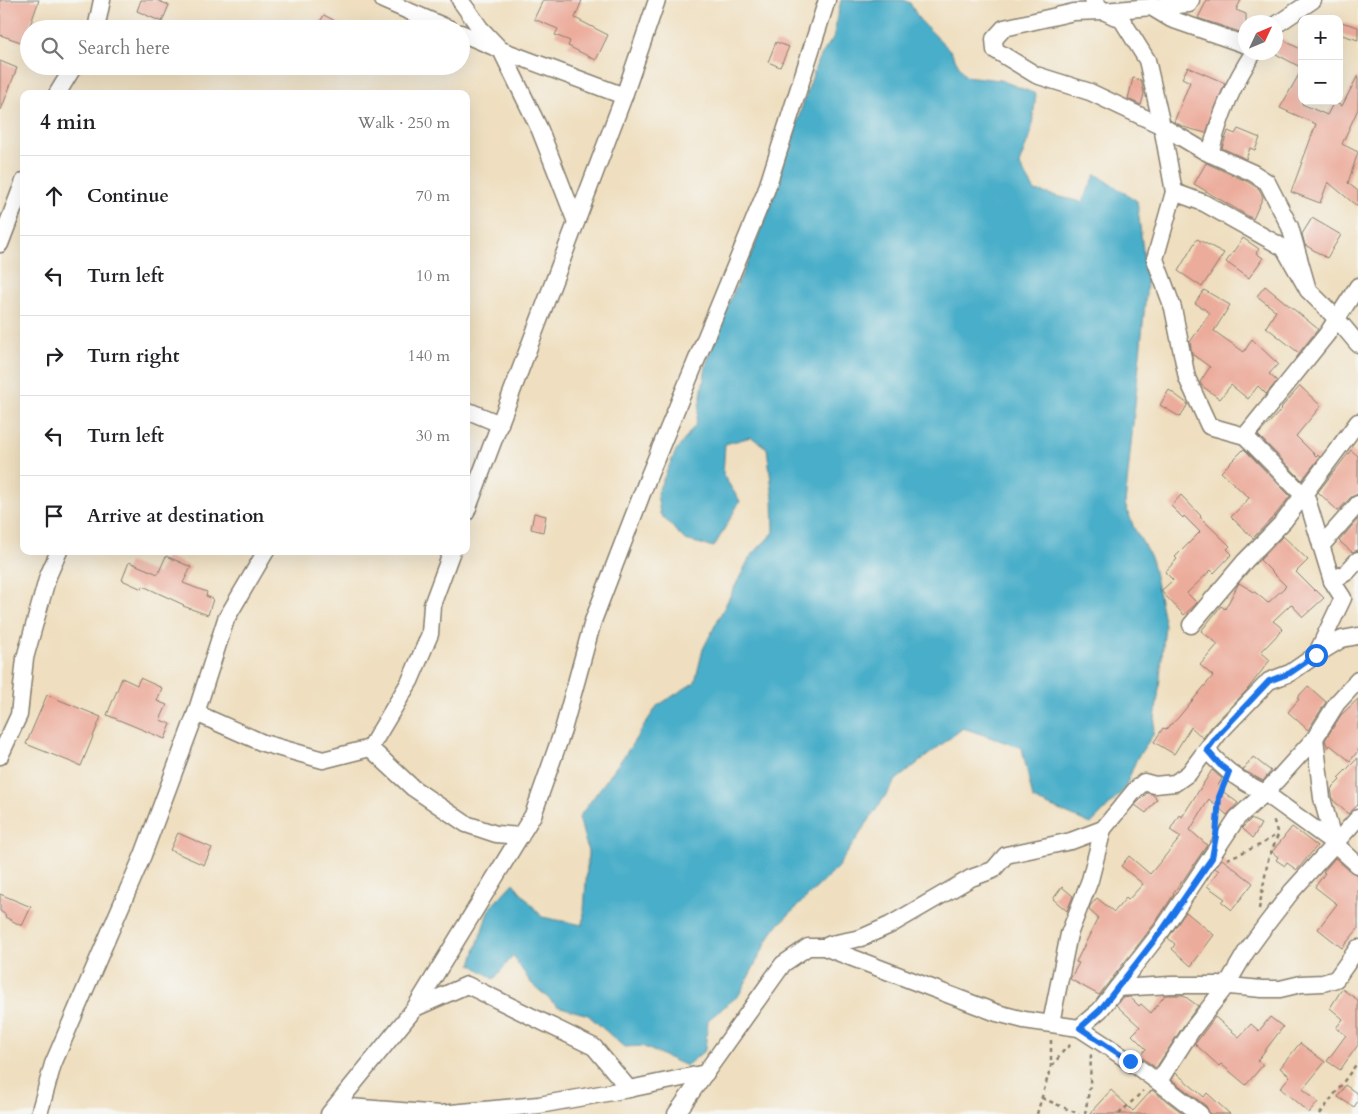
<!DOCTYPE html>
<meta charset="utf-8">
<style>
:root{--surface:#fff;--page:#f6f6f6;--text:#202124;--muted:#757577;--line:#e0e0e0}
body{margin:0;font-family:Cardo,serif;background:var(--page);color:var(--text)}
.controls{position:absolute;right:15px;top:15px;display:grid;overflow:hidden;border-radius:10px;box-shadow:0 5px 20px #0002}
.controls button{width:45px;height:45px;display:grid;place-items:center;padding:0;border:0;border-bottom:1px solid var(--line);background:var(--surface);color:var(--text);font:25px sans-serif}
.compass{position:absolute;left:1238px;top:15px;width:45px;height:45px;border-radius:50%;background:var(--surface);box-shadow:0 5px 20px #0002;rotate:46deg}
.stop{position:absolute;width:15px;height:15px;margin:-11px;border:4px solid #1a73e8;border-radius:50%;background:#fff}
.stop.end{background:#1a73e8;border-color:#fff;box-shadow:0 1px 5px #0008}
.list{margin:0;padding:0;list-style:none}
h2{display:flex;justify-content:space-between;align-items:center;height:65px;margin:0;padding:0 20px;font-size:21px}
h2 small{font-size:16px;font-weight:400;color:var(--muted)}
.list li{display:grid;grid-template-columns:32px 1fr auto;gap:15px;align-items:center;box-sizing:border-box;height:80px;padding:0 20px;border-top:1px solid var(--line)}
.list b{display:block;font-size:19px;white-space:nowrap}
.list em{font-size:16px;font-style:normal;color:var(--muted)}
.icon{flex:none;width:28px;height:28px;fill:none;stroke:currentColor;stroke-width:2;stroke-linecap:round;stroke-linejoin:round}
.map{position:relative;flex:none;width:1358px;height:1114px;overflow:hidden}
.search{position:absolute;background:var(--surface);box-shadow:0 5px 20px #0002;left:20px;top:20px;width:450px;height:55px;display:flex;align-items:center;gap:12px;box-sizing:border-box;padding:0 18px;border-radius:28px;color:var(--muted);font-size:19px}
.panel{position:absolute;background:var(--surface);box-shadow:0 5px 20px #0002;left:20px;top:90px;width:450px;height:465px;border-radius:10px}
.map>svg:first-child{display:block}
.water{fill:#4aaec9;stroke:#336572}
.building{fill:#ecac9b}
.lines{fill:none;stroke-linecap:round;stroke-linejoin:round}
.minor-casing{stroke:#867e6e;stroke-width:19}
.path{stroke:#867e6e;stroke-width:2.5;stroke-dasharray:4 4;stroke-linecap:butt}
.minor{stroke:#fff;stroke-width:16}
.route{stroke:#1a73e8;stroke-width:6}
</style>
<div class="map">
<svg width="1358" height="1114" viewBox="0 0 1358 1114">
<rect width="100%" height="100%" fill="#f6f6f2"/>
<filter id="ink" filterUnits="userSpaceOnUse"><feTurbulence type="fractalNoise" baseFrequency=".02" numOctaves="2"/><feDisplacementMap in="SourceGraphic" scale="10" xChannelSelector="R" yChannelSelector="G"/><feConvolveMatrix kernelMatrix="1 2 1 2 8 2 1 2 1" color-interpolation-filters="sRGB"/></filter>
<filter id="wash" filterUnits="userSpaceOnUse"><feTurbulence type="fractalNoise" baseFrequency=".0096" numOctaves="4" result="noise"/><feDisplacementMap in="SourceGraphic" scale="20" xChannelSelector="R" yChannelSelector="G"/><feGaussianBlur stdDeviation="1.12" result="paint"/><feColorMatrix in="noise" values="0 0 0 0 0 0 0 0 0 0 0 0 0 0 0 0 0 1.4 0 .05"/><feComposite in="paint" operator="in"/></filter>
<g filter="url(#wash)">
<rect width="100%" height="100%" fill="#efdfc0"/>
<polygon class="water" points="841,0 904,0 910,3 919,19 950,50 965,76 1000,80 1036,94 1031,133 1019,164 1035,191 1082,202 1096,174 1137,201 1147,284 1125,504 1134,528 1151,557 1165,625 1159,688 1153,735 1137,758 1124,790 1091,824 1033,799 1022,748 963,728 896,780 837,868 773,930 739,995 708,1020 705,1050 686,1066 642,1046 624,1047 588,1015 557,1006 531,983 513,956 494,979 471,964 489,909 513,883 542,917 583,925 588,852 579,817 627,752 657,706 695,682 703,649 750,557 774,532 773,498 767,448 751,437 725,444 723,475 740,501 714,547 685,540 660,514 657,493 676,451 696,424 707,361 732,295 753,251 818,60 833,38"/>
<g id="blocks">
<g class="building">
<polygon points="0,0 39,0 24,43 0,35"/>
<polygon points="141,0 156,0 169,5 162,22 137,11"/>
<polygon points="543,0 582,0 575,18 608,35 596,60 568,46 570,41 555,35 558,29 534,19"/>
<polygon points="1207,0 1241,0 1236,10 1246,14 1246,34 1198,18"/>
<polygon points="324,15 350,29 316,29"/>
<polygon points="1341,22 1358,27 1358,40 1339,34"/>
<polygon points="1276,36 1302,50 1302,68 1276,54"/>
<polygon points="776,42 789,47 780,67 768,62"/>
<polygon points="0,61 17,68 1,110 0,109"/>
<polygon points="1188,67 1225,83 1206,133 1187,128 1174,122 1190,82 1182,78"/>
<polygon points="1302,69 1302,104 1327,115 1334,102 1342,106 1358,75 1358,109 1342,144 1358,152 1348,183 1358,191 1358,207 1328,182 1320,203 1291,192 1316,124 1280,108"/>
<polygon points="1133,78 1141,80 1144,94 1141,105 1128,99"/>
<polygon points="1238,129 1260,138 1255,150 1250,148 1246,159 1222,148 1228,131 1235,134"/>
<polygon points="1206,163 1248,182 1259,189 1263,197 1253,219 1194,184"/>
<polygon points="1312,218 1341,235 1327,258 1305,245 1302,234"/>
<polygon points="1243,238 1259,249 1256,253 1263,258 1249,278 1226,262"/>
<polygon points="1197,239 1224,253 1202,287 1178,271"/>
<polygon points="1265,286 1318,329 1299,353 1266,327 1276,311 1257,296"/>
<polygon points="1204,290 1230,305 1214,331 1244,352 1252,339 1278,364 1269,374 1277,381 1266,394 1258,386 1248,399 1231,385 1220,399 1202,386 1200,382 1210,367 1192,354 1190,342 1210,313 1195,303"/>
<polygon points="1300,386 1321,406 1296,436 1316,456 1317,455 1320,457 1302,480 1258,435 1282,409 1281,408"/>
<polygon points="1169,390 1188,404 1180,417 1160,405"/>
<polygon points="1244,449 1290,496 1277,513 1253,538 1231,517 1249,498 1221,472"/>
<polygon points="1351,450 1358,456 1358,494 1351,497 1338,511 1318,492"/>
<polygon points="1181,495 1201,516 1200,517 1230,546 1227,549 1232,554 1214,573 1211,570 1187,593 1197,603 1184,615 1161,591 1173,580 1165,572 1177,559 1175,557 1200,532 1184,516 1183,518 1171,506"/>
<polygon points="534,513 546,516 543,532 531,529"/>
<polygon points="1358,519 1358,550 1352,552 1339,541"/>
<polygon points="1283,536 1308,560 1296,572 1315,591 1316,590 1324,598 1303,617 1291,604 1273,621 1283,629 1261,652 1270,660 1247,690 1212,726 1203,738 1191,727 1174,754 1154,742 1163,728 1166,729 1177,719 1213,676 1200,665 1218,644 1201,631 1221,606 1225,609 1239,583 1256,593 1268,603 1286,586 1260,560"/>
<polygon points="166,556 191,567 183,583 207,592 206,596 213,599 208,615 183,606 184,605 143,586 142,589 122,580 129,562 158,574"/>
<polygon points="122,678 137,685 140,678 162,688 157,701 167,705 160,720 171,724 165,739 107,715"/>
<polygon points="1308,686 1326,702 1308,730 1288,712 1299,699 1297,698"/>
<polygon points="47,695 101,717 81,766 26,744"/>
<polygon points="1358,699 1358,751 1350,761 1330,745 1328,748 1325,740 1341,715"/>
<polygon points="1253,757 1271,771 1263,781 1243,770"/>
<polygon points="1358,758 1358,805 1348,814 1333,800 1331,789 1340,780 1338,778"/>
<polygon points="1212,770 1222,779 1217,787 1238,803 1227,815 1209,799 1190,830 1207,845 1184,879 1173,893 1174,894 1155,923 1099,995 1070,979 1079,963 1076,962 1098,918 1089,910 1090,906 1097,898 1114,912 1126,898 1128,900 1143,884 1121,866 1129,856 1150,874 1181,837 1170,830 1179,815 1182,817"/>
<polygon points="1147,793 1152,794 1157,799 1146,813 1135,805"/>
<polygon points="1251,819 1261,824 1253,838 1242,828"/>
<polygon points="1292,827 1317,846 1297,870 1287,863 1285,866 1276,860 1278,857 1272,852"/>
<polygon points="178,833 212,848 204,865 170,850"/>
<polygon points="1335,858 1351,872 1358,875 1358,929 1342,948 1318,929 1337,904 1315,887 1325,873 1323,872"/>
<polygon points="1222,859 1253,883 1232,910 1222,902 1225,899 1207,886 1219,871 1215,868"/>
<polygon points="1062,887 1073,896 1067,911 1053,899"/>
<polygon points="0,894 31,907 22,926 5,917 6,915 0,911"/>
<polygon points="1186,912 1214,935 1191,966 1172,949 1175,944 1168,938"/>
<polygon points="1342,989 1358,1000 1358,1045 1340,1070 1327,1061 1346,1035 1336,1028 1343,1019 1330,1008"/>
<polygon points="1165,995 1183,995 1198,1006 1184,1025 1156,1068 1140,1056 1146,1049 1132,1035 1140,1027 1116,1005 1122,998 1130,997 1139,1006 1141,1004 1151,1013"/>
<polygon points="1215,1017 1239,1037 1251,1024 1259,1031 1270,1017 1283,1027 1257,1061 1263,1065 1246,1085 1221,1064 1219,1066 1195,1044"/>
<polygon points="1300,1043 1325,1062 1303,1089 1318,1102 1309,1113 1280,1088 1290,1076 1280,1068"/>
<polygon points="1176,1073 1204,1097 1207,1093 1230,1114 1210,1114 1206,1106 1172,1080"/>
<polygon points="1345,1085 1358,1094 1358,1101 1354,1107 1338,1097"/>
<polygon points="1111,1090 1133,1111 1152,1090 1184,1114 1089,1114"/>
</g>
</g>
</g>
<g filter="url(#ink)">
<use href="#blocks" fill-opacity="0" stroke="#867e6e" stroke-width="1"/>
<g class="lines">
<g class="minor-casing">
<g id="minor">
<polyline points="383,0 450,29"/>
<polyline points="460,0 480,28 501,50 624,96"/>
<polyline points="1093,0 1103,11 1074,12 1004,28 994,39 995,50 1036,75 1090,92 1162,126 1204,151 1253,173 1267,182 1290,227 1308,290"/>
<polyline points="1191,0 1189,4 1103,11 1122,20 1147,60 1162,126 1174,192 1155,259 1173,308 1187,378 1209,426 1245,436 1307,499 1332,581 1347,572 1358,560"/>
<polyline points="1151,7 1171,19 1246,45"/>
<polyline points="1276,25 1313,0"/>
<polyline points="96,29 102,0"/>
<polyline points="461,33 501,50 540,130 576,222"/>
<polyline points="57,94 74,66"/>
<path d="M1210 154C1219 118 1233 83 1254 52"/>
<polyline points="1174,192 1204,203 1284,248 1308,290 1337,319 1358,344"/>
<polyline points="0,244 24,181"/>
<polyline points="466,410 500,424"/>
<polyline points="1245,436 1327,334 1358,286"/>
<polyline points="466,513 624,96 657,0"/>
<polyline points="1321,546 1358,504"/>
<polyline points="1191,625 1245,561 1284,521 1358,422"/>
<polyline points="1316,655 1342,639 1358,636"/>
<polyline points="1358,680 1337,703 1315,738 1265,793 1334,843 1358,865"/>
<polyline points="196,713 263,743 323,760 370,748 410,681 430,634 432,605 452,551"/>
<polyline points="1315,738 1322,798 1334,843"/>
<polyline points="370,748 413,788 466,824 496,834 521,836"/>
<polyline points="0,756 19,715 25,658 48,576 59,551"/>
<polyline points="824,947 831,944 861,938 890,925 971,878 993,870 1006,855 1071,841 1103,829 1135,790 1144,782 1155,785 1175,783 1189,773 1219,733 1269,681 1290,673 1316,655 1343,598 1332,581"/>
<polyline points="1117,988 1171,985 1218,985 1262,989 1280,989 1301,984 1323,983 1336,979 1358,948"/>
<polyline points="415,1008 467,985 594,1047 629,1089"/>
<polyline points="1051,1023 1069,934 1090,880 1103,829"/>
<path d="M1079 1028C1122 1055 1161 1083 1200 1114"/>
<polyline points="1159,1081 1192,1030 1226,986 1246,952 1265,926 1292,891 1358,818"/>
<polyline points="336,1106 440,1114 539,1105 629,1089 706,1073"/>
<polyline points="39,1114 53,1064 143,855 196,713 226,619 266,551"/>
<polyline points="329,1114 415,1008 533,815 563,730 593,621 648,478 766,191 827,0"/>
<path d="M676 1114 783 964 808 947H824L997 1013 1024 1020 1079 1028 1100 1010 1163 929 1237 818 1265 793C1240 781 1225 771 1207 750"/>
</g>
</g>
<g class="path">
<polyline points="1217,820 1219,797 1223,787"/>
<polyline points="1227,859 1260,845 1276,835"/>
<polyline points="1259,909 1268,860 1278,835 1273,818"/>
<polyline points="1052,1066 1065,1049 1073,1043"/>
<polyline points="1042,1098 1079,1114"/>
<polyline points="1037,1114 1051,1066 1051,1037"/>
<polyline points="1085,1114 1090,1085 1091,1053"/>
<polyline points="1119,1114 1143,1091"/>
<polyline points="1320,1114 1358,1062"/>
</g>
<use href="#minor" class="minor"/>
</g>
</g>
<g class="lines" filter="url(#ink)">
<polyline class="route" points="1130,1061 1080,1028 1100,1010 1163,929 1212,858 1216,836 1219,797 1229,772 1220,765 1207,750 1219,734 1269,681 1290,673 1316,655"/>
</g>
</svg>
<div class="controls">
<button>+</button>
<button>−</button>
</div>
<svg class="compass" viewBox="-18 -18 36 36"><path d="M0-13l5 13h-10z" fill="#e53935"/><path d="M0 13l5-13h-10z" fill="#757577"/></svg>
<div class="stop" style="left:1316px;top:655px"></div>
<div class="stop end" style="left:1130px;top:1061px"></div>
<div class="search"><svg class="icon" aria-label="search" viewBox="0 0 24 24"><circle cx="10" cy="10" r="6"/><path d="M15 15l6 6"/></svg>Search here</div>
<section class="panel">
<h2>4 min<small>Walk · 250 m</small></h2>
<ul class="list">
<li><svg class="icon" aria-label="ahead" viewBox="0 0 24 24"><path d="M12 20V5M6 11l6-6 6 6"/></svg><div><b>Continue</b></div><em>70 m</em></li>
<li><svg class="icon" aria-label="left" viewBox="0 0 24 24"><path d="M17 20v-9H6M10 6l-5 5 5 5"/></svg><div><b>Turn left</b></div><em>10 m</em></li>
<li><svg class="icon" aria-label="right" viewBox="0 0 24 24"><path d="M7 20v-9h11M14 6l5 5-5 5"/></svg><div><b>Turn right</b></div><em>140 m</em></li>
<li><svg class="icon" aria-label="left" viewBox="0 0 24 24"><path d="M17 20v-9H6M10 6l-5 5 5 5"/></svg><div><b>Turn left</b></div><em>30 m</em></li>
<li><svg class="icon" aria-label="arrive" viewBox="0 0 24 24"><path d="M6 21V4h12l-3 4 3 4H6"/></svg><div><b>Arrive at destination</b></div></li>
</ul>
</section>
</div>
